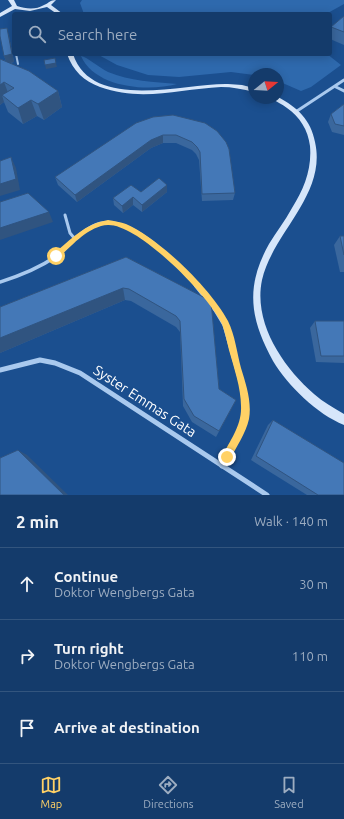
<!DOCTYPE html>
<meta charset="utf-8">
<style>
:root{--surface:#143b6b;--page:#214673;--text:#f1f3f6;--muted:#9dadc1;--line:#33557e;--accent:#ffd166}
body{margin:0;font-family:Ubuntu,sans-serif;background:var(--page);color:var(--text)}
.compass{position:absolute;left:248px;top:68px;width:36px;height:36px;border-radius:50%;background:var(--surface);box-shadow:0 2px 10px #0003;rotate:72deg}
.stop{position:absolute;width:12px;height:12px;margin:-9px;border:3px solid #ffd166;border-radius:50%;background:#fff}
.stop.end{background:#ffd166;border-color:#fff;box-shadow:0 1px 4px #0008}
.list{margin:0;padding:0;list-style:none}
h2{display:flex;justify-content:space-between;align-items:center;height:52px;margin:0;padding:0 16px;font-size:17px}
h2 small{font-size:13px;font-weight:400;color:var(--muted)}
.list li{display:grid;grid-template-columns:26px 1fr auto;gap:12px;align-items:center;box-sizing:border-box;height:72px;padding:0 16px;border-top:1px solid var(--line)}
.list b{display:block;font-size:15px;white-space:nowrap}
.list p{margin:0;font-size:13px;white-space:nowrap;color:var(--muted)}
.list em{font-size:13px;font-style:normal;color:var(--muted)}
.icon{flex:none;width:22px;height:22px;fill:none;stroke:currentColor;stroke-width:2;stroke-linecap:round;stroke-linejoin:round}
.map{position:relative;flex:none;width:344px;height:495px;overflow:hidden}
.search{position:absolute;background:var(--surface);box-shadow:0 2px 10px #0003;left:12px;right:12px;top:12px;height:44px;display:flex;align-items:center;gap:10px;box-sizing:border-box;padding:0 14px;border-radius:4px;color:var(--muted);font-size:15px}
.sheet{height:268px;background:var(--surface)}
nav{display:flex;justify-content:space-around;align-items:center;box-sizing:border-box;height:56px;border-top:1px solid var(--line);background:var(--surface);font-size:11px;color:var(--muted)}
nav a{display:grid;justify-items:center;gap:2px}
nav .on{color:var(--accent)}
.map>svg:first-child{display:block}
.green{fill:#2e69ad}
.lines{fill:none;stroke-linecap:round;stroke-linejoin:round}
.lane-far1{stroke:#a9c9ee;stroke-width:2}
.lane{stroke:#a9c9ee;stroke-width:3}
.street-far2{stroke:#a9c9ee;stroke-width:3}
.street-far1{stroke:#a9c9ee;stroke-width:3.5}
.street{stroke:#a9c9ee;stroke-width:5}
.secondary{fill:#d6e6fa;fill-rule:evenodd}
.wall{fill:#3a679d}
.shaded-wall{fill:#305480}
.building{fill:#4478b7;stroke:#305480}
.route{fill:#ffd166}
.labels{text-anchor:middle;stroke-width:3.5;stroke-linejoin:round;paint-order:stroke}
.near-street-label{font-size:14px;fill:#fff;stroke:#1b4f8f}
</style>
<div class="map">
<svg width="344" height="495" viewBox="0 0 344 495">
<rect width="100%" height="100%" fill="#1b4f8f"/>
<g class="green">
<polygon points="82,0 344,0 344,4 326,14 84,14 80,3"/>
<polygon points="97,54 327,54 341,65 311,87 301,91 278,81 278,74 254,75 231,72 179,77 148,75 117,65"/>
<path d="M81 56C87 57 100 68 108 72 130 81 154 82 177 84 148 92 95 88 81 56Z"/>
</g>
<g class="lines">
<g class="lane-far1">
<polyline points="14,38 14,45"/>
<polyline points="16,54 18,64"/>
</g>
<polyline class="lane" points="65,215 70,233 75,239"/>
<g class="street-far2">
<polyline points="336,87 344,91"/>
<polyline points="297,111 344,80"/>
</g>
<path class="street-far1" d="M0 282C19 276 39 268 55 257 68 247 78 233 93 226 128 209 176 263 197 286"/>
<g class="street">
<polyline points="196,285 216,310 225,325 244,392 245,407 243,423 237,438 222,466"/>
<polyline points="0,370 40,360 55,363 80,373 267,495"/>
</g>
<g class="secondary">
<path d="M8 0H14L17 6C26 9 36 10 44 5 49 3 50 0 56 0L51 5 63 14H57L47 7 30 11 15 9 0 17V13L12 6Z"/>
<path d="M67 54H73C92 112 184 83 228 84L242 85 254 88V92C243 89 232 87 221 87 180 89 141 102 100 87 84 81 73 71 67 54Z"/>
<path d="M278 97C297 107 311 120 315 142 327 195 273 232 262 280 253 323 283 367 314 394 323 402 334 408 344 414V425C317 414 288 386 273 361 250 319 245 287 269 244 276 232 285 221 292 208 304 189 312 169 310 146 308 130 300 117 287 108 282 104 276 102 272 98Z"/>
</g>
</g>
<g class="wall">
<polygon points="344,16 344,45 330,39 330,29 331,27"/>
<polygon points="9,36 14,62 11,63 58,91 62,107 44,120 37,116 23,124 8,112 4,102 0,105 0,59 6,61 4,56"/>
<polygon points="344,104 344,135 332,132 328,122 331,114"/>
<polygon points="173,115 235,193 233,200 202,201 199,160 196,154 192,150 176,143 163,143 151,148 77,202 58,185 55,177"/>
<polygon points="167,185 167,192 142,212 133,205 123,213 114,205 113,198 141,192"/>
<polygon points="340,236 344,236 344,272 340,272 334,245"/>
<polygon points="126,257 211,301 219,389 236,400 216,437 192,422 183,406 180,332 176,327 131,301 125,300 0,353 0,307"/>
<polygon points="315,321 344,321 344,363 316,362 310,328"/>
<polygon points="273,420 344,495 307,495 251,460 268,425"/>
</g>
<g class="shaded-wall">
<polygon points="7,28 9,36 14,62 7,64 4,56"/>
<polygon points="56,63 57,67 46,69 45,65"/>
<polygon points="4,82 10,98 2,95 4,102 0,105 0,85"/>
<polygon points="58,91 62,107 44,120 38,104"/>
<polygon points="31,100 37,116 23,124 18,108"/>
<polygon points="163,135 163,143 151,148 77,202 75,195 151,140"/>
<polygon points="11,157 16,168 20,190 0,196 0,184"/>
<polygon points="167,185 167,192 142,212 142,205"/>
<polygon points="133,197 133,205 123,213 122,206"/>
<polygon points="49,212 53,222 0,240 0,228"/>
<polygon points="123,288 125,300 0,353 0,338"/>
<polygon points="18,450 27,455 68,495 64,495"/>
</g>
<g class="building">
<polygon points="344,16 344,32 331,27"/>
<polygon points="7,28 12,54 4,56 0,36 0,29"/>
<polygon points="55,58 56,63 45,65 44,60"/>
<polygon points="0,59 29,71 58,91 38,104 31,100 18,108 2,95 14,88 4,82 0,85"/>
<polygon points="344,104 344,126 335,124 331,114"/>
<polygon points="173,115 205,123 217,131 226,142 229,149 235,193 202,194 200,152 197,147 192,142 176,135 163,135 151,140 75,195 55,177 136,123 153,117"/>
<polygon points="11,157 16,179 0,184 0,161"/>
<polygon points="159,178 167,185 142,205 133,197 122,206 113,198 131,185 141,192"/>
<polygon points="28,193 49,212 0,228 0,202"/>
<polygon points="340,236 344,236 344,255"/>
<polygon points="126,257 211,301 219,389 236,400 219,431 194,416 184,399 180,321 176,316 129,289 123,288 0,338 0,307"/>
<polygon points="315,321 344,321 344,356 321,356"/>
<polygon points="273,420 344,463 344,495 318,495 256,456"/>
<polygon points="18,450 64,495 0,495 0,458"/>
</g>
<path class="route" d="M108 220C114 221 121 222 126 224 160 239 211 289 228 321 235 335 237 353 241 368 246 384 252 402 249 419 246 433 236 447 230 460L227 461 224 460 222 457C230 440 242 426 241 406 241 388 234 368 229 350 227 342 225 332 222 324 209 296 139 224 108 225 88 226 72 246 58 258H53V254C72 239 84 224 108 220Z"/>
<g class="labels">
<g class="near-street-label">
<text transform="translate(145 401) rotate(33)" y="5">Syster Emmas Gata</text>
</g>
</g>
</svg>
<svg class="compass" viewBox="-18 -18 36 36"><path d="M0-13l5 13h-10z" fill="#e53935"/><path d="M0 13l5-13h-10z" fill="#9dadc1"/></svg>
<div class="stop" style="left:56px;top:256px"></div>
<div class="stop end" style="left:227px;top:457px"></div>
<div class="search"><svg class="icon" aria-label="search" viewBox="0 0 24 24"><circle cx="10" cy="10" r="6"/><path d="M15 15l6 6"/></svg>Search here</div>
</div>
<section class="sheet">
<h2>2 min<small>Walk · 140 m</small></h2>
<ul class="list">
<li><svg class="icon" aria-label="ahead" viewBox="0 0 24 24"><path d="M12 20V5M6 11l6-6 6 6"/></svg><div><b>Continue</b><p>Doktor Wengbergs Gata</p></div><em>30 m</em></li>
<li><svg class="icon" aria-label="right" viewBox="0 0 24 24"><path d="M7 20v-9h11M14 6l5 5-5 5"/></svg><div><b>Turn right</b><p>Doktor Wengbergs Gata</p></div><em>110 m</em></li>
<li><svg class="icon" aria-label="arrive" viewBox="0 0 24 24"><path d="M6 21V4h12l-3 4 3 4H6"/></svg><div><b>Arrive at destination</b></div></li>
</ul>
</section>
<nav>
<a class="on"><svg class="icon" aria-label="map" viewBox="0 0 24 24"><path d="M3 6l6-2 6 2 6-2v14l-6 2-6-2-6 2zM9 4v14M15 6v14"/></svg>Map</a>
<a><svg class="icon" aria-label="directions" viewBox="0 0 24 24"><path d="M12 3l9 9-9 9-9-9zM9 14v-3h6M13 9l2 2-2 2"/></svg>Directions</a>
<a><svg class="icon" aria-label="saved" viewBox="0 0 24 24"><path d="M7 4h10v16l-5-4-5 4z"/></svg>Saved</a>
</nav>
